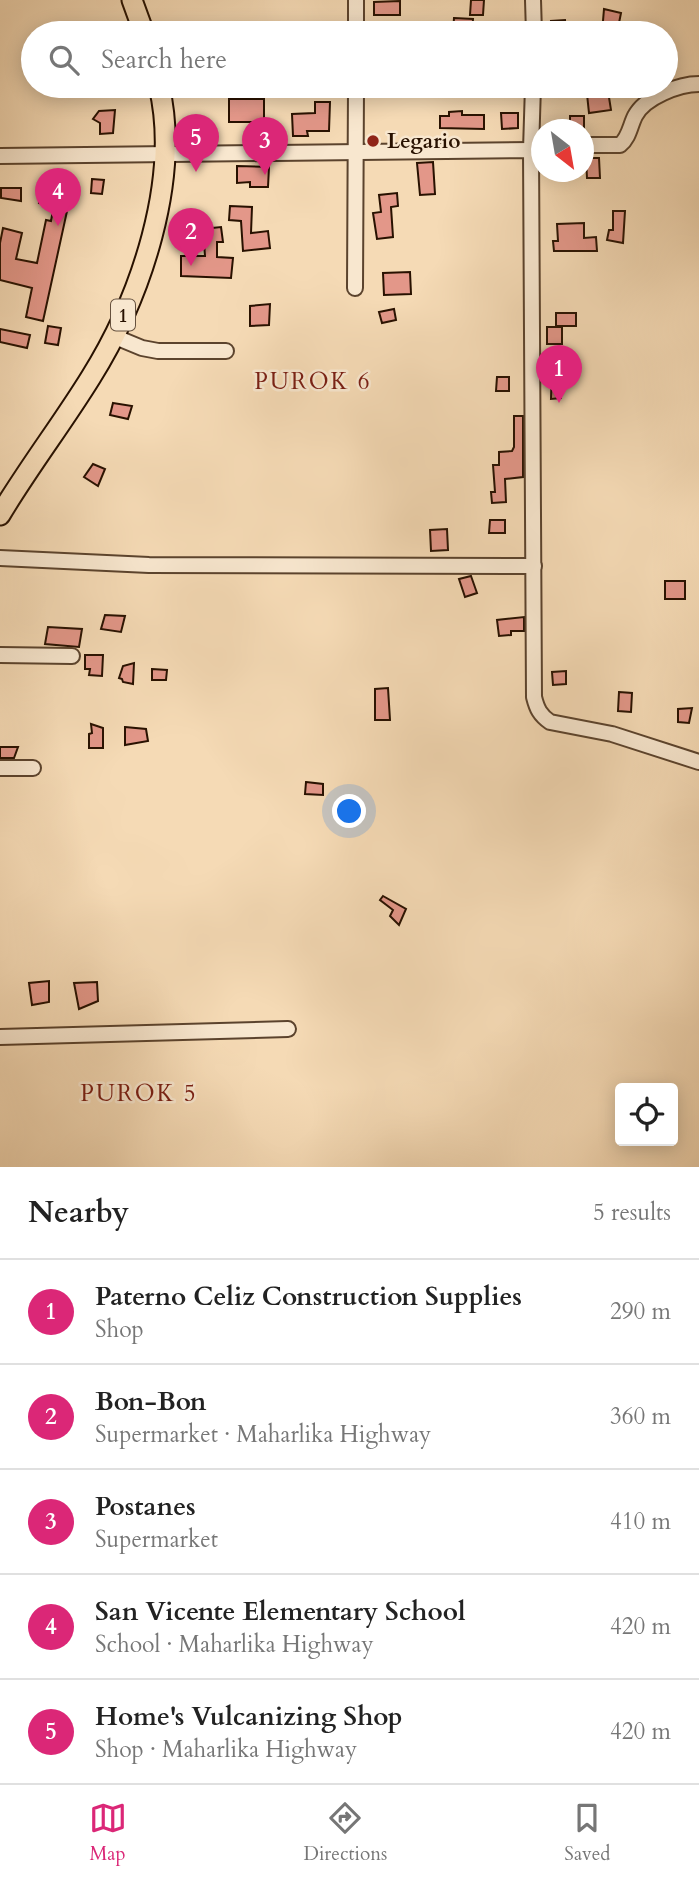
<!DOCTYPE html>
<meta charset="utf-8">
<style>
:root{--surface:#fff;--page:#f6f6f6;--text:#222;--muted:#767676;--line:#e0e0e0;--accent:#db2777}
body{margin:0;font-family:Cardo,serif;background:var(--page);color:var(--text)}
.controls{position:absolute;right:21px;bottom:21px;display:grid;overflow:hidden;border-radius:7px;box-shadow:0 4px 18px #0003}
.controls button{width:63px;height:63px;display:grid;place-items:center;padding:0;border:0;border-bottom:2px solid var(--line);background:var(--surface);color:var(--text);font:35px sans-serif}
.compass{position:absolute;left:531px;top:119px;width:63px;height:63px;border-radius:50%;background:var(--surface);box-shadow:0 4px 18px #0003;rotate:149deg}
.you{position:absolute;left:350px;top:812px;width:24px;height:24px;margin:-18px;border:5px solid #fff;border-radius:50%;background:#1a73e8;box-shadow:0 0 0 10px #1a73e833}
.badge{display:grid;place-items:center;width:46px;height:46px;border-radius:50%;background:var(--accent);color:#fff;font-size:23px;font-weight:700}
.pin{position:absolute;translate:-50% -58px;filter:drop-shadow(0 2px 4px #0008)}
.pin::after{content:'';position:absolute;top:37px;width:24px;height:21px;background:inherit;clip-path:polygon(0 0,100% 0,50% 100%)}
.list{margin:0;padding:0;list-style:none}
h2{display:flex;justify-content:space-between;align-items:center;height:91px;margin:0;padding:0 28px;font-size:30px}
h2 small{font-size:23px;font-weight:400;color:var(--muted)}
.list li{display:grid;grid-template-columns:46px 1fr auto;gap:21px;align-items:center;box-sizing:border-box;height:105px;padding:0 28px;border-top:2px solid var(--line)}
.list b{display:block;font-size:26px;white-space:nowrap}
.list p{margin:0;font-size:23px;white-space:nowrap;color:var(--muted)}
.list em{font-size:23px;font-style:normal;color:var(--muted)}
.icon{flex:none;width:38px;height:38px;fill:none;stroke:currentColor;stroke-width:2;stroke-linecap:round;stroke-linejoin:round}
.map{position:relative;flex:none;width:699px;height:1167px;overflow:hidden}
.search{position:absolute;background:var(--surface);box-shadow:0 4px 18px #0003;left:21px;right:21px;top:21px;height:77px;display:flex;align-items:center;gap:18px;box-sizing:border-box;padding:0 24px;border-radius:38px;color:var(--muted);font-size:26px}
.sheet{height:616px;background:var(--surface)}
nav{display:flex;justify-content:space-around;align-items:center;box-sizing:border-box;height:98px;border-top:2px solid var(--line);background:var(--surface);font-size:19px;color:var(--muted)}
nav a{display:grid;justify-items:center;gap:4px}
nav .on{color:var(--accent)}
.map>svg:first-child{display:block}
.building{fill:#e39789;stroke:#281100;stroke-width:2}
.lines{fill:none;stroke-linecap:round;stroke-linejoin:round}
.minor-casing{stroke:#5b432d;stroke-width:18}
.highway-casing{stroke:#281100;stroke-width:23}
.minor{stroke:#f8e7cf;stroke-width:14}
.highway{stroke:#f5dab5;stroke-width:19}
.poi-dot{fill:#8f2418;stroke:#f8e7cf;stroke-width:2.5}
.labels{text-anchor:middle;stroke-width:5;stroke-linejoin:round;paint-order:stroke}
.shield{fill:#f8e7cf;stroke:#66513e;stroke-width:2}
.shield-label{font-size:19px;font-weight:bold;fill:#281100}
.poi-label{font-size:21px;font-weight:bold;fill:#281100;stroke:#f8e7cf;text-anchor:start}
.neighbourhood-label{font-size:23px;letter-spacing:2px;fill:#7a1f14;stroke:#f8e7cf}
</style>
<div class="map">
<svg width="699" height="1167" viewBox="0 0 699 1167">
<rect width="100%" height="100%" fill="#f5dab5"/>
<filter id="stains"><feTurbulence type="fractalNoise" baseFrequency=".00286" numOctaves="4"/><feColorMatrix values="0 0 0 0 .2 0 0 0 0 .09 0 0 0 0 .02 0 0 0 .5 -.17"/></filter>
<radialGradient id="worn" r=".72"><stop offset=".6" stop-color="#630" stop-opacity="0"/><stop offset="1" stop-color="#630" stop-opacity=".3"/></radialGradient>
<g class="building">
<polygon points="471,0 484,0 483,15 470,15"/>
<polygon points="400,1 400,15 374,15 374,2"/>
<polygon points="604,9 621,13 617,33 602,33"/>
<polygon points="454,18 473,19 472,33 453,32"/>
<polygon points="565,20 566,33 552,33 551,21"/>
<polygon points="608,91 611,110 589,113 587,94"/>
<rect x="229" y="99" width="35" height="23"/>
<polygon points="315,102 330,102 329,131 307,131 308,136 293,136 292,114 315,113"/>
<polygon points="115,110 113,133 100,134 100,123 93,119 99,111"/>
<polygon points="462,111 462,115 484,115 484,129 440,128 440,116 449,116 449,112"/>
<polygon points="501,113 518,113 518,128 502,129"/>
<rect x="570" y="116" width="14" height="14"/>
<polygon points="586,158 599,158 600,178 587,178"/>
<polygon points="433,162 435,194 420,195 417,163"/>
<polygon points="237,166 269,167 268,187 250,187 250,182 237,183"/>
<polygon points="92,179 104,180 102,194 91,193"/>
<polygon points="41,187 54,189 52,204 39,203"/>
<polygon points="1,188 21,188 21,201 1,198"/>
<polygon points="397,193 398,206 391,207 393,237 377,239 373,213 381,212 379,195"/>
<polygon points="55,199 69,202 43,321 26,317 32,288 0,280 0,243 3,228 22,233 16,259 37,263 46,220 51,221"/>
<polygon points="230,206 252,207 251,233 268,231 270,248 243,251 241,221 229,220"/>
<polygon points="613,211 625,211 623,243 607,240 609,230 613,230"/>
<polygon points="584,223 584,238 596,237 597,251 554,251 553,241 558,241 557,224"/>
<polygon points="221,227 223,242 217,242 217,257 233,258 231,278 181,276 181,256 205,256 203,229"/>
<polygon points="410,272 411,294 384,295 383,273"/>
<polygon points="270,304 269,325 250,326 250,306"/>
<polygon points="394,309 396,320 382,323 379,312"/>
<rect x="556" y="313" width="20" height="13"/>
<polygon points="48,326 61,328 58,345 45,343"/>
<rect x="547" y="327" width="15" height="17"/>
<polygon points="0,329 30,335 27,348 0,342"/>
<polygon points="552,367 575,368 574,383 560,382 561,398 551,399"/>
<polygon points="497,377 509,377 509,391 496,391"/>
<polygon points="113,403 132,406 128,419 110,415"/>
<polygon points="514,416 523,416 523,477 505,479 506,502 492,503 491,492 495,492 493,465 499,465 499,452 512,451 514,447"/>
<polygon points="93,464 105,469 98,486 84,477"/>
<polygon points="490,520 505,520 505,533 489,533"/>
<polygon points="447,529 448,550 431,551 430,530"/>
<polygon points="471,576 477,593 465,597 459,579"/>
<rect x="665" y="581" width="20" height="18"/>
<polygon points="105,615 125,616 121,632 101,629"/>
<polygon points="524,617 524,631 511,631 511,635 499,636 497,620"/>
<polygon points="48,627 82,629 79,647 45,644"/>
<polygon points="85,655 103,655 102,676 89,675 90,669 85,669"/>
<polygon points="134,663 133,684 123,682 122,679 119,678 123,666"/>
<polygon points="152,669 167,670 166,680 152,680"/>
<polygon points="566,671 566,684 553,685 552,672"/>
<polygon points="388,688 390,720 375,720 375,689"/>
<polygon points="619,692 632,693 631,712 618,711"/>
<polygon points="692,708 689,723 678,722 678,709"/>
<polygon points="91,724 103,728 103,748 89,748 89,734 92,733"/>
<polygon points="125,727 146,729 148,741 125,745"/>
<polygon points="0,747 18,747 14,758 0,758"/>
<polygon points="306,782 323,784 323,795 305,794"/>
<polygon points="383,896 406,909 399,925 390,916 393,910 380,900"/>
<polygon points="49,981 49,1002 32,1005 29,983"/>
<polygon points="97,982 98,1001 79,1009 74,983"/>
</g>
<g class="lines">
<g class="minor-casing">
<g id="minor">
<polyline points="533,0 534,33"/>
<polyline points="356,33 356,0"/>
<path d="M584 145H620C629 138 630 126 635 116 645 97 679 84 699 84"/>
<polyline points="531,150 533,86"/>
<path d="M0 156 531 150 534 697C537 709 540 715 550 722L612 734 699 762"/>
<polyline points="355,288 356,86"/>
<polyline points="113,336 142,348 158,351 226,351"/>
<polyline points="0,558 149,565 534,566"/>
<polyline points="0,655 72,656"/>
<polyline points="0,768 33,768"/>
<polyline points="0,1037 288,1029"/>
</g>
</g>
<g class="highway-casing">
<g id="highway">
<polyline points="132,0 144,33"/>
<path d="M0 515C28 468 62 424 91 377 141 297 181 179 159 86"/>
</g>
</g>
<use href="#minor" class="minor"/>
<use href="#highway" class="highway"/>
</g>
<circle class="poi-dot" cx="373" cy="141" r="7"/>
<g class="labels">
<rect class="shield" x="111" y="299.5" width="24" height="31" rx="5"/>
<g class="shield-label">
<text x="123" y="322">1</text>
</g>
<g class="poi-label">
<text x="387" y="148">Legario</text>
</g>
<g class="neighbourhood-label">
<text x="313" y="389">PUROK 6</text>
<text x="139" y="1101">PUROK 5</text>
</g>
</g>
<rect width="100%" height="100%" filter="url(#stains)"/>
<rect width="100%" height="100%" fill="url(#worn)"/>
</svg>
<div class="controls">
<button><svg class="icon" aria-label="locate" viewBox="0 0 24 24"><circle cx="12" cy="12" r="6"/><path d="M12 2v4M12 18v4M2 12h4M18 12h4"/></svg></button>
</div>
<svg class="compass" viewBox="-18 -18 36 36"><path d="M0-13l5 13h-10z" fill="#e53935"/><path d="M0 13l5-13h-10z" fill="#767676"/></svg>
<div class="you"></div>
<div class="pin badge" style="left:559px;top:403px">1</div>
<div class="pin badge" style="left:191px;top:266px">2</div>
<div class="pin badge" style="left:265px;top:175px">3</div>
<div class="pin badge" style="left:58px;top:226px">4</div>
<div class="pin badge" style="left:196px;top:172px">5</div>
<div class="search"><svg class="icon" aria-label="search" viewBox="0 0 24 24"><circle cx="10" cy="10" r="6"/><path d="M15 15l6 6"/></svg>Search here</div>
</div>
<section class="sheet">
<h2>Nearby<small>5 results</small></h2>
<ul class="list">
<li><span class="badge">1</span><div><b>Paterno Celiz Construction Supplies</b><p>Shop</p></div><em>290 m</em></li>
<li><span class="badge">2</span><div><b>Bon-Bon</b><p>Supermarket · Maharlika Highway</p></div><em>360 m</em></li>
<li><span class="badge">3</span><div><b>Postanes</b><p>Supermarket</p></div><em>410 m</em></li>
<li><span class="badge">4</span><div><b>San Vicente Elementary School</b><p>School · Maharlika Highway</p></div><em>420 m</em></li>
<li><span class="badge">5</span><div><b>Home's Vulcanizing Shop</b><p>Shop · Maharlika Highway</p></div><em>420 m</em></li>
</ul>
</section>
<nav>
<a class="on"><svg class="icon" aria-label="map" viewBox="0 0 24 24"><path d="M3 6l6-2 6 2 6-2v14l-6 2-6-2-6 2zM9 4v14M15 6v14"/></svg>Map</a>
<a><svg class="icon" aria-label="directions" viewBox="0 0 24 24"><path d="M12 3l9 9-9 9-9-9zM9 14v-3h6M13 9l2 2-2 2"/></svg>Directions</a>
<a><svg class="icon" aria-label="saved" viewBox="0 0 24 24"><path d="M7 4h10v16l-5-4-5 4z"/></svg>Saved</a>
</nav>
